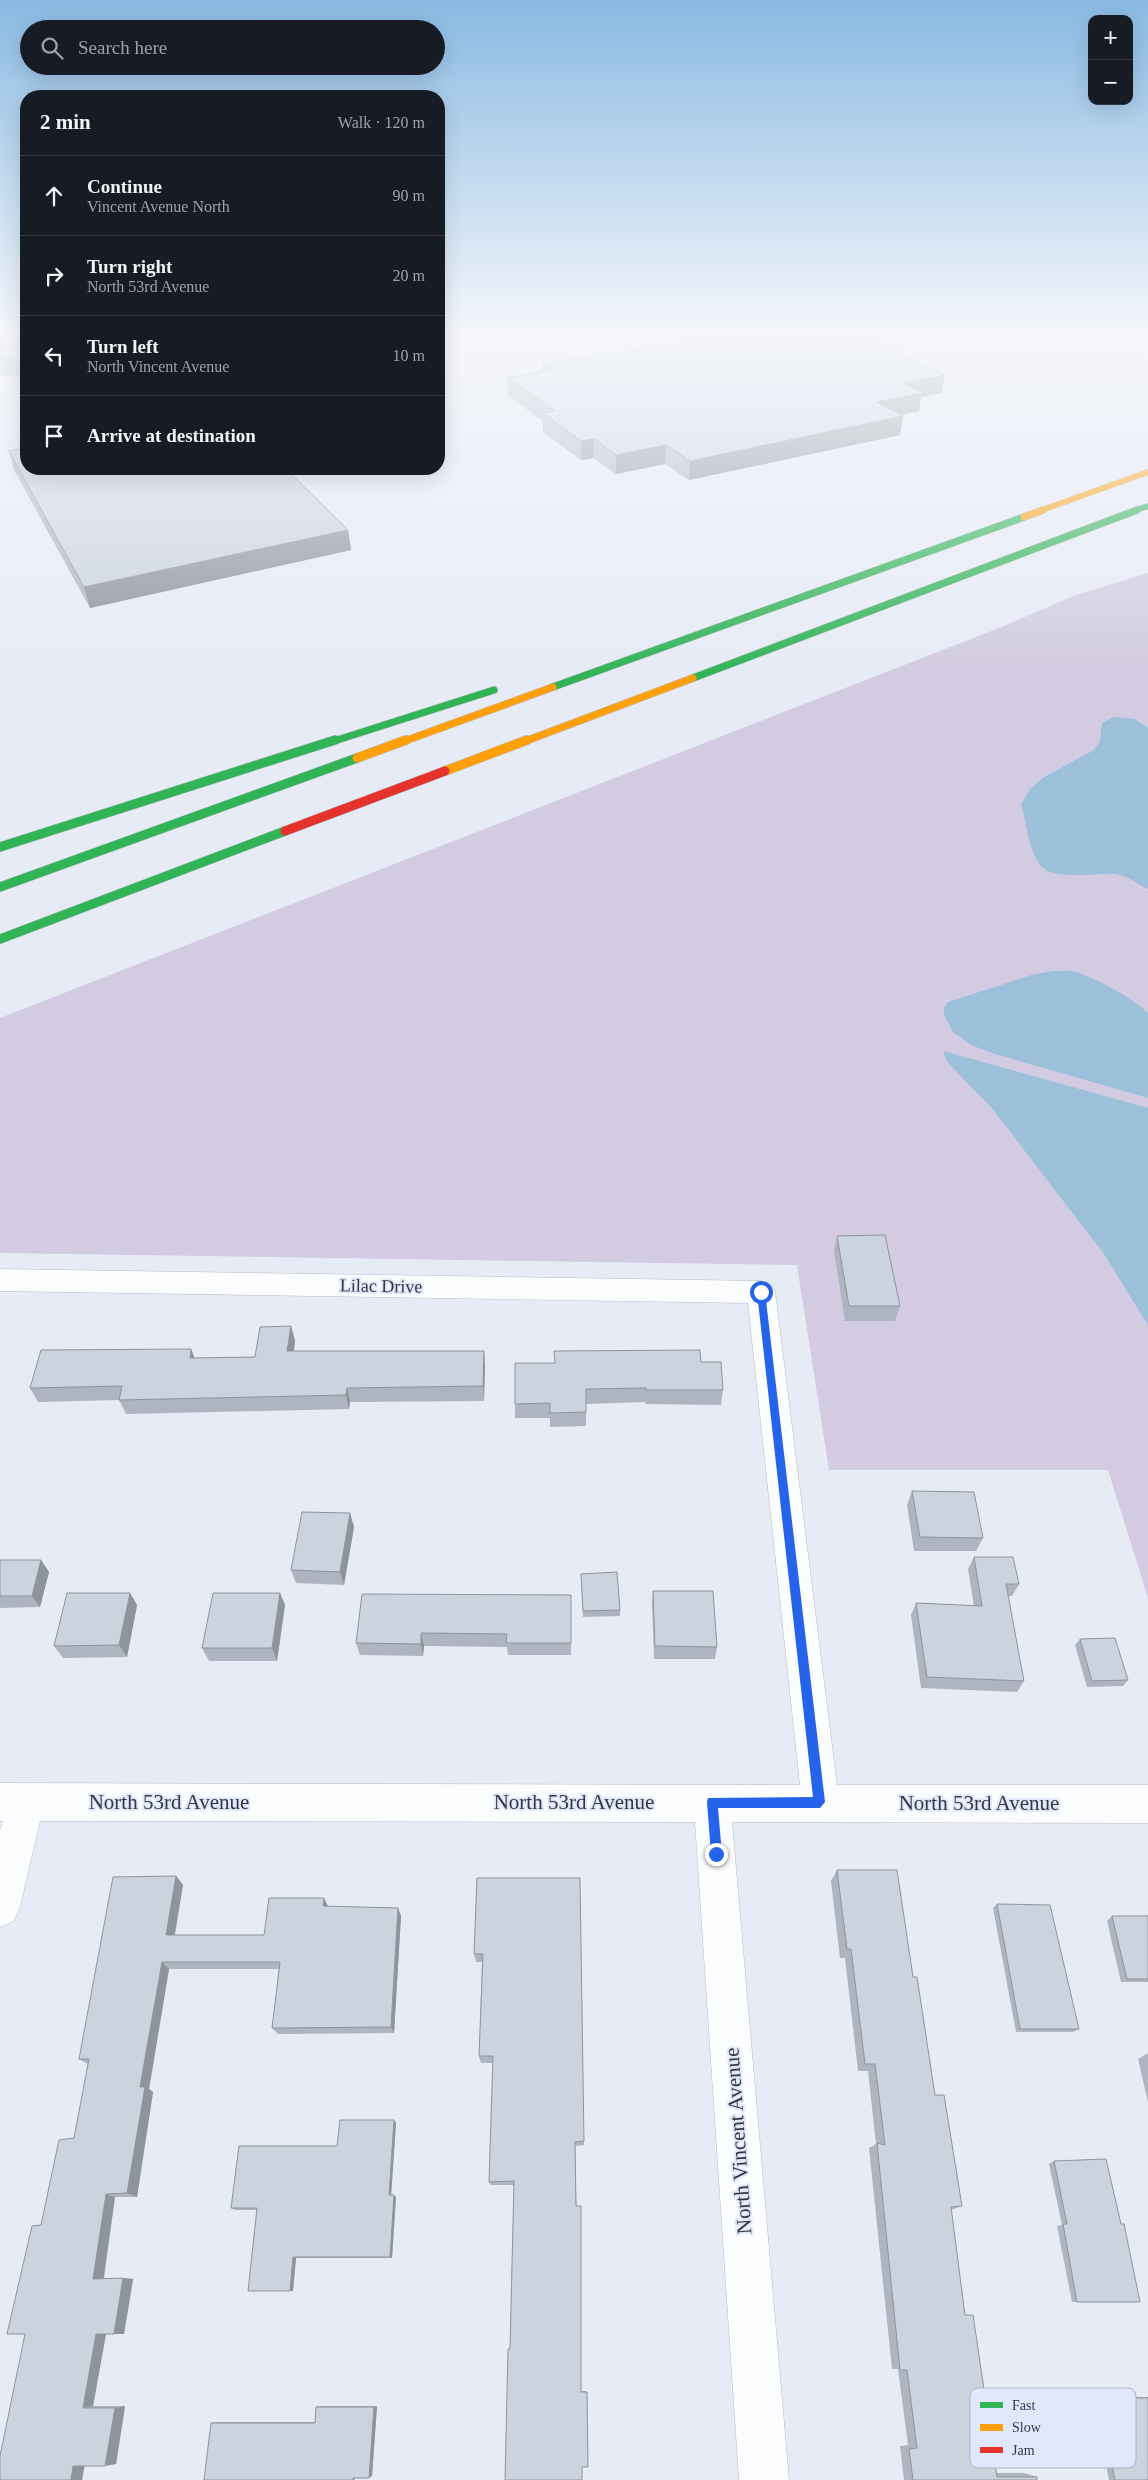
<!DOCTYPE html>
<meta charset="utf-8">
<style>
:root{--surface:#171b24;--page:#242831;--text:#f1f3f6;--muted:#9ea1a6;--line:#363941}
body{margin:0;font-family:Georgia,serif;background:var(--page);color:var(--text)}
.controls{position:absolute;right:15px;top:15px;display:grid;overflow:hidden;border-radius:10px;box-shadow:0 5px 20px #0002}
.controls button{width:45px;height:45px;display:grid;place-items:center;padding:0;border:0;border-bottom:1px solid var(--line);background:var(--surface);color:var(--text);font:25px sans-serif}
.stop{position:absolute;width:15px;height:15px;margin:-11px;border:4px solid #2563eb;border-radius:50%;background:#fff}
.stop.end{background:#2563eb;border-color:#fff;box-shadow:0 1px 5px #0008}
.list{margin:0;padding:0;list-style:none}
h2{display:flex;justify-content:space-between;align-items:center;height:65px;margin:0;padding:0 20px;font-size:21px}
h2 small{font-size:16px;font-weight:400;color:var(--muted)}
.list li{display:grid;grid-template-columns:32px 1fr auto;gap:15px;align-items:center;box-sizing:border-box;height:80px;padding:0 20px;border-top:1px solid var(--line)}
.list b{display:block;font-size:19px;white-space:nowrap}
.list p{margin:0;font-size:16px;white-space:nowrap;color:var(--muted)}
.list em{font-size:16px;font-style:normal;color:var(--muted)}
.icon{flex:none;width:28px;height:28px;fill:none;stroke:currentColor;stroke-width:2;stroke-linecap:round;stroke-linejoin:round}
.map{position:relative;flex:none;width:1148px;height:2480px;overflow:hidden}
.search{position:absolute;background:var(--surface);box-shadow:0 5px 20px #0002;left:20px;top:20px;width:425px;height:55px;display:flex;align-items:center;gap:12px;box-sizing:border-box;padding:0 18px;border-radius:28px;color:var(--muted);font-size:19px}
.panel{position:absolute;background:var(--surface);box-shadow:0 5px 20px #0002;left:20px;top:90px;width:425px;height:385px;border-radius:20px}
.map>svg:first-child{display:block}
.green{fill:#d2cbe1}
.water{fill:#9cc0d9}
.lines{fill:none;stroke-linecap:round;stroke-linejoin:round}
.street-casing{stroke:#b8bbc4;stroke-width:1}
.fast-far2-casing{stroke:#b8bbc4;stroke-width:6}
.fast-far1-casing{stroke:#b8bbc4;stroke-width:8}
.fast-casing{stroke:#b8bbc4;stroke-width:10}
.slow-far2-casing{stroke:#b8bbc4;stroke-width:6}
.slow-far1-casing{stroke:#b8bbc4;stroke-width:8}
.slow-casing{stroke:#b8bbc4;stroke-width:10}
.jam-casing{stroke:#b8bbc4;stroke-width:10}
.street{fill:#fbfcfe;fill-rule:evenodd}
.fast-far2{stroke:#30b455;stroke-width:5.5}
.fast-far1{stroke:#30b455;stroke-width:7}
.fast{stroke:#30b455;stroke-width:9}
.slow-far2{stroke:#ff9f0a;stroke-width:5.5}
.slow-far1{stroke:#ff9f0a;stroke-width:7}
.slow{stroke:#ff9f0a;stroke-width:9}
.jam{stroke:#e5322d;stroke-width:9}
.wall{fill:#afb5c0}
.shaded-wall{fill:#8e949c}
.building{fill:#cbd3df;stroke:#8e949c}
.route{fill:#2563eb}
.labels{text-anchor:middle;stroke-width:4;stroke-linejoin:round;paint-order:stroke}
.street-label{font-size:18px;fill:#343741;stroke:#e1e8fc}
.near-street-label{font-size:21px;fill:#343741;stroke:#e1e8fc}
.key{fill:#e1e8fc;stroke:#adb3c4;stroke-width:1}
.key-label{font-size:14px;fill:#343741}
</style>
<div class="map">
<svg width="1148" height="2480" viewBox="0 0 1148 2480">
<rect width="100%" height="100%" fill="#e7ebf6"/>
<polygon class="green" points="1148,573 1148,1598 1108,1470 829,1470 797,1265 0,1253 0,1018 999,628 1073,596"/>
<g class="water">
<path d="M1114 717 1135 719 1148 728V889C1137 884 1127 875 1114 874 1094 872 1049 883 1038 862 1027 844 1027 823 1021 804L1030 789 1044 777 1094 750 1100 741 1102 723Z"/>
<path d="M1053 971C1060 971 1069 970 1076 972 1097 979 1133 998 1148 1013V1098L995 1054 971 1045 953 1032 944 1015V1008L948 1002 1035 974Z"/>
<polygon points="943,1051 1148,1108 1148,1325 1104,1254 991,1107 947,1062"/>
</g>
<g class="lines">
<g class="street-casing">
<polygon id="street" points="0,1269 761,1281 771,1284 775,1292 837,1785 1148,1785 1148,1823 732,1822 789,2480 739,2480 695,1822 40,1821 20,1907 14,1921 0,1927 0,1831 3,1821 0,1821 0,1783 800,1785 748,1303 0,1291"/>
</g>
<g class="fast-far2-casing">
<polyline id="fast-far2" points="1133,511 1148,506"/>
</g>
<g class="fast-far1-casing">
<g id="fast-far1">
<polyline points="693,678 1137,510"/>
<polyline points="553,687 1024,517"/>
<polyline points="331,742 494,690"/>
</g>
</g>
<g class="fast-casing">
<g id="fast">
<polyline points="0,847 335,740"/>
<polyline points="0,887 357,758"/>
<polyline points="0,939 285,831"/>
</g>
</g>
<g class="slow-far2-casing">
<polyline id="slow-far2" points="1039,511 1148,472"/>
</g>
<g class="slow-far1-casing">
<g id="slow-far1">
<polyline points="1024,517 1043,510"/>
<polyline points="402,742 553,687"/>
<polyline points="523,742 693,678"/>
</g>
</g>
<g class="slow-casing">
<g id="slow">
<polyline points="357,758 406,740"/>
<polyline points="445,771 527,740"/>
</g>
</g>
<g class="jam-casing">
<polyline id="jam" points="285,831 445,771"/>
</g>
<use href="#street" class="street"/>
<use href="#fast-far2" class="fast-far2"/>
<use href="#fast-far1" class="fast-far1"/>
<use href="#fast" class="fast"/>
<use href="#slow-far2" class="slow-far2"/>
<use href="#slow-far1" class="slow-far1"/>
<use href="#slow" class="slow"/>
<use href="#jam" class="jam"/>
</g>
<g class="wall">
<polygon points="0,330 26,330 26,378 0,375"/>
<polygon points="707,334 942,393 921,397 919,411 901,415 903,416 900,435 689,480 665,464 616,474 593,458 581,460 543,432 543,421 508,396 507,378 542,371 542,364 604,356 707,338"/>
<polygon points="9,451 348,530 351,550 90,608 14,470"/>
<polygon points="837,1236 900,1306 895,1321 845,1321 834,1251"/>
<polygon points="291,1326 295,1341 294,1351 484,1351 485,1365 484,1401 350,1402 349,1409 126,1414 119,1400 38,1402 30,1388 195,1358 255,1357"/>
<polygon points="701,1362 723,1390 721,1405 645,1404 645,1402 586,1404 586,1426 550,1427 550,1418 515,1418 515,1404"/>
<polygon points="912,1491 983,1538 976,1551 914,1551 907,1505"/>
<polygon points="350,1513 354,1527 344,1585 296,1583 291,1570"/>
<polygon points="974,1557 1019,1584 1012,1596 1008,1596 1024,1681 1017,1692 921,1688 911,1615 916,1603 974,1606 968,1569"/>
<polygon points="0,1560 41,1560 49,1572 40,1607 0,1608"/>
<polygon points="581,1574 620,1610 620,1616 583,1617"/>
<polygon points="653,1591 717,1647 715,1659 654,1659 652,1603"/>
<polygon points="130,1593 137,1605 127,1657 63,1658 54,1646"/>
<polygon points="280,1593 285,1605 277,1661 209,1661 202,1648"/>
<polygon points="571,1595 571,1655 508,1655 507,1647 424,1646 423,1656 360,1655 356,1643"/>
<polygon points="1080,1639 1128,1680 1123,1686 1087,1687 1075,1645"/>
<polygon points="837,1870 913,1977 935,2095 962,2206 951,2210 965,2315 996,2473 1024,2473 1037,2477 1037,2480 904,2480 900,2446 908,2445 898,2369 892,2369 869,2148 876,2144 868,2071 858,2071 845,1958 840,1958 831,1881"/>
<polygon points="176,1876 183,1885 175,1935 264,1935 328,1907 398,1908 401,1916 394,2033 278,2034 272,2028 279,1969 169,1969 149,2089 153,2092 137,2197 115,2197 104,2279 123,2278 133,2279 124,2334 106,2334 93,2406 125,2406 116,2464 84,2466 82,2480 0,2480 25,2334 41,2225 74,2138 88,2064 79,2059"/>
<polygon points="477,1878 584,2141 584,2145 575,2146 581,2391 587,2391 587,2392 588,2467 510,2349 514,2185 491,2185 489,2182 493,2063 481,2063 479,2056 482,1962 476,1962 474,1954"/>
<polygon points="997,1904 1079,2029 1073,2032 1016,2032 993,1908"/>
<polygon points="1112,1916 1148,1916 1148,1982 1121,1982 1107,1921"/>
<polygon points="1148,2053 1148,2102 1138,2059"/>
<polygon points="394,2120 396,2123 391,2195 396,2197 392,2258 296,2258 293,2291 248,2291 257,2210 235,2210 231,2208 337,2146"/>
<polygon points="1054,2161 1140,2302 1072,2302 1057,2226 1062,2225 1049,2164"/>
<polygon points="1093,2397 1148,2397 1148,2480 1109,2480"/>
<polygon points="319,2406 377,2406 372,2476 355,2478 355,2480 204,2480 211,2423 216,2422 315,2422 316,2407"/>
</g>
<g class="shaded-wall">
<polygon points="945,375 942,393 921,397 919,411 874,421 877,402 904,383"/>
<polygon points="903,416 900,435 689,480 690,461"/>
<polygon points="594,439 593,458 581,460 581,441"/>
<polygon points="666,445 665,464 616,474 616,455"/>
<polygon points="348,530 351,550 90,608 84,587"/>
<polygon points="291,1326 295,1341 292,1365 287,1351"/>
<polygon points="191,1349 197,1364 190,1358"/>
<polygon points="484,1351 485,1365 484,1401 483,1386"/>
<polygon points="347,1388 350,1402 349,1409 346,1395"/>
<polygon points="350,1513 354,1527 344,1585 340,1572"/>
<polygon points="41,1560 49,1572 40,1607 32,1596"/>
<polygon points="130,1593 137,1605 127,1657 119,1645"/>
<polygon points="280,1593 285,1605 277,1661 272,1648"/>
<polygon points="421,1633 424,1646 423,1656 421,1644"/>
<polygon points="176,1876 183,1885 173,1943 166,1935"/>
<polygon points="324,1898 328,1906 323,1906"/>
<polygon points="398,1908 401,1916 394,2033 391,2027"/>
<polygon points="162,1962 169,1969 149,2089 153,2092 137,2197 127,2193 140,2087"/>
<polygon points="394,2120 396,2123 391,2197 389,2195"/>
<polygon points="106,2194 115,2197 103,2281 93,2279"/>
<polygon points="394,2195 396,2197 392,2258 390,2257"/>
<polygon points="293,2257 296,2258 293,2291 290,2291"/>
<polygon points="123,2278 133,2279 124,2334 114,2334"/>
<polygon points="96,2334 106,2334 93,2406 83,2408"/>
<polygon points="125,2406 116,2464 105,2466 115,2408"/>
<polygon points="377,2406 372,2476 369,2478 374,2407"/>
<polygon points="85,2464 82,2480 71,2480 73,2466"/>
</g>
<g class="building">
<polygon points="0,330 26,330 26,361 0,358"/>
<polygon points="733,330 765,330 767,331 772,330 853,330 945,375 904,383 922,393 877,402 903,416 690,461 666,445 616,455 594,439 581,441 543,413 555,411 507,378 550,370 542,364 600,354 604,356 712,337 707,334"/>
<polygon points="26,448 26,469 286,469 348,530 84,587 9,451"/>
<polygon points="885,1235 900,1306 849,1306 837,1236"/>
<polygon points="291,1326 287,1351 484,1351 483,1386 347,1388 346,1395 119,1400 122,1386 30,1388 41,1350 191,1349 190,1358 255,1357 260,1327"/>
<polygon points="700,1350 701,1362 721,1362 723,1390 646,1390 646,1388 586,1389 586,1412 550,1413 550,1403 515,1404 515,1363 555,1363 554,1351"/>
<polygon points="912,1491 974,1492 983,1538 920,1537"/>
<polygon points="302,1512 350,1513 340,1572 291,1570"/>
<polygon points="974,1557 1013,1557 1019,1584 1006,1584 1024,1681 927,1677 916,1603 982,1606"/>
<polygon points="0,1560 41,1560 32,1596 0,1596"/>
<polygon points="617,1572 620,1610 583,1611 581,1574"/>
<polygon points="653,1591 713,1591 717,1647 655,1646"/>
<polygon points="67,1593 130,1593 119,1645 54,1646"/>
<polygon points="213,1593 280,1593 272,1648 202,1648"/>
<polygon points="362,1594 571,1595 571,1643 506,1643 507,1634 421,1633 421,1644 356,1643"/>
<polygon points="1115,1638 1128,1680 1092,1681 1080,1639"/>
<polygon points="837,1870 897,1870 913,1977 917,1977 935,2095 944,2095 962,2206 951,2207 965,2315 973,2315 997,2477 1037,2477 1037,2480 913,2480 909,2449 917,2448 907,2370 900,2370 877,2143 885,2145 875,2064 865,2064 851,1949 847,1949"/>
<polygon points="176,1876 166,1935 264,1935 269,1898 324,1898 323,1906 398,1908 391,2027 272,2028 280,1962 162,1962 140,2087 145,2087 127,2193 106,2194 93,2279 123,2278 114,2334 96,2334 83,2408 115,2408 105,2466 73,2466 71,2480 0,2480 0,2456 25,2334 7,2334 32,2226 41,2225 59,2140 74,2138 89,2059 79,2059 113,1877"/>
<polygon points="477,1878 580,1878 584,2141 575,2142 576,2206 581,2206 581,2392 587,2392 588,2467 582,2467 582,2480 505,2480 508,2349 510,2349 514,2181 489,2182 493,2056 479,2056 483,1954 474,1954"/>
<polygon points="997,1904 1050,1905 1079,2029 1020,2029"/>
<polygon points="1112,1916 1148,1916 1148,1979 1127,1979"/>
<polygon points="340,2120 394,2120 389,2195 394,2195 390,2257 293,2257 290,2291 248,2291 257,2208 231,2208 239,2146 337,2146"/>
<polygon points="1106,2159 1121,2224 1124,2224 1140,2302 1077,2302 1063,2224 1067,2224 1054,2161"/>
<polygon points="1099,2398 1148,2398 1148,2480 1115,2480"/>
<polygon points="316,2407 374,2407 369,2478 353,2478 353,2480 204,2480 211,2423 315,2423"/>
</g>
<linearGradient id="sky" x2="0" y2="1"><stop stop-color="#89b9e2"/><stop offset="0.49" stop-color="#f4f6fb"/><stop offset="1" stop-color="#f4f6fb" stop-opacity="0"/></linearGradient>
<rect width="1148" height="677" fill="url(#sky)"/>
<polygon class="route" points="761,1289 765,1292 825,1802 820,1808 718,1808 722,1854 716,1860 711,1854 707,1802 708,1798 813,1797 757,1292"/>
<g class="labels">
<g class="street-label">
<text transform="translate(381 1286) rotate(1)" y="6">Lilac Drive</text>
</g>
<g class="near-street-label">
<text x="169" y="1809">North 53rd Avenue</text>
<text x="574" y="1809">North 53rd Avenue</text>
<text x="979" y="1810">North 53rd Avenue</text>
<text transform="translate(738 2141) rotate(-94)" y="7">North Vincent Avenue</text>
</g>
</g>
<rect x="970" y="2388" width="166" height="80" rx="8" class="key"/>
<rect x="980" y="2402" width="23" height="6" fill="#30b455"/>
<rect x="980" y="2424" width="23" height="7" fill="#ff9f0a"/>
<rect x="980" y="2447" width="23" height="6" fill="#e5322d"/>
<g class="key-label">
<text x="1012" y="2410">Fast</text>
<text x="1012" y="2432">Slow</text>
<text x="1012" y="2455">Jam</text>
</g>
</svg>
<div class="controls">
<button>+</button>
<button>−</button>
</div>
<div class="stop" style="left:761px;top:1292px"></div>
<div class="stop end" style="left:716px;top:1854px"></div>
<div class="search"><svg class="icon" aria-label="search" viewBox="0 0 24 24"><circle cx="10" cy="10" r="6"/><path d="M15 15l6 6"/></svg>Search here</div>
<section class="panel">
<h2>2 min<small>Walk · 120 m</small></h2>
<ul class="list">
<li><svg class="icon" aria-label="ahead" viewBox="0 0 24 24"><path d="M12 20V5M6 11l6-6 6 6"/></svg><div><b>Continue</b><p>Vincent Avenue North</p></div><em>90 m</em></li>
<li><svg class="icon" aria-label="right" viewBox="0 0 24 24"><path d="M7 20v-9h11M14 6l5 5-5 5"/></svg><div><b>Turn right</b><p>North 53rd Avenue</p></div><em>20 m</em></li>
<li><svg class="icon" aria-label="left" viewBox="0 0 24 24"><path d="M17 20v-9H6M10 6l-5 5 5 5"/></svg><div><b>Turn left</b><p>North Vincent Avenue</p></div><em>10 m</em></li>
<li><svg class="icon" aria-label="arrive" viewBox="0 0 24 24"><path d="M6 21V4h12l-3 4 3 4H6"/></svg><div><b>Arrive at destination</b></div></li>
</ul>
</section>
</div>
